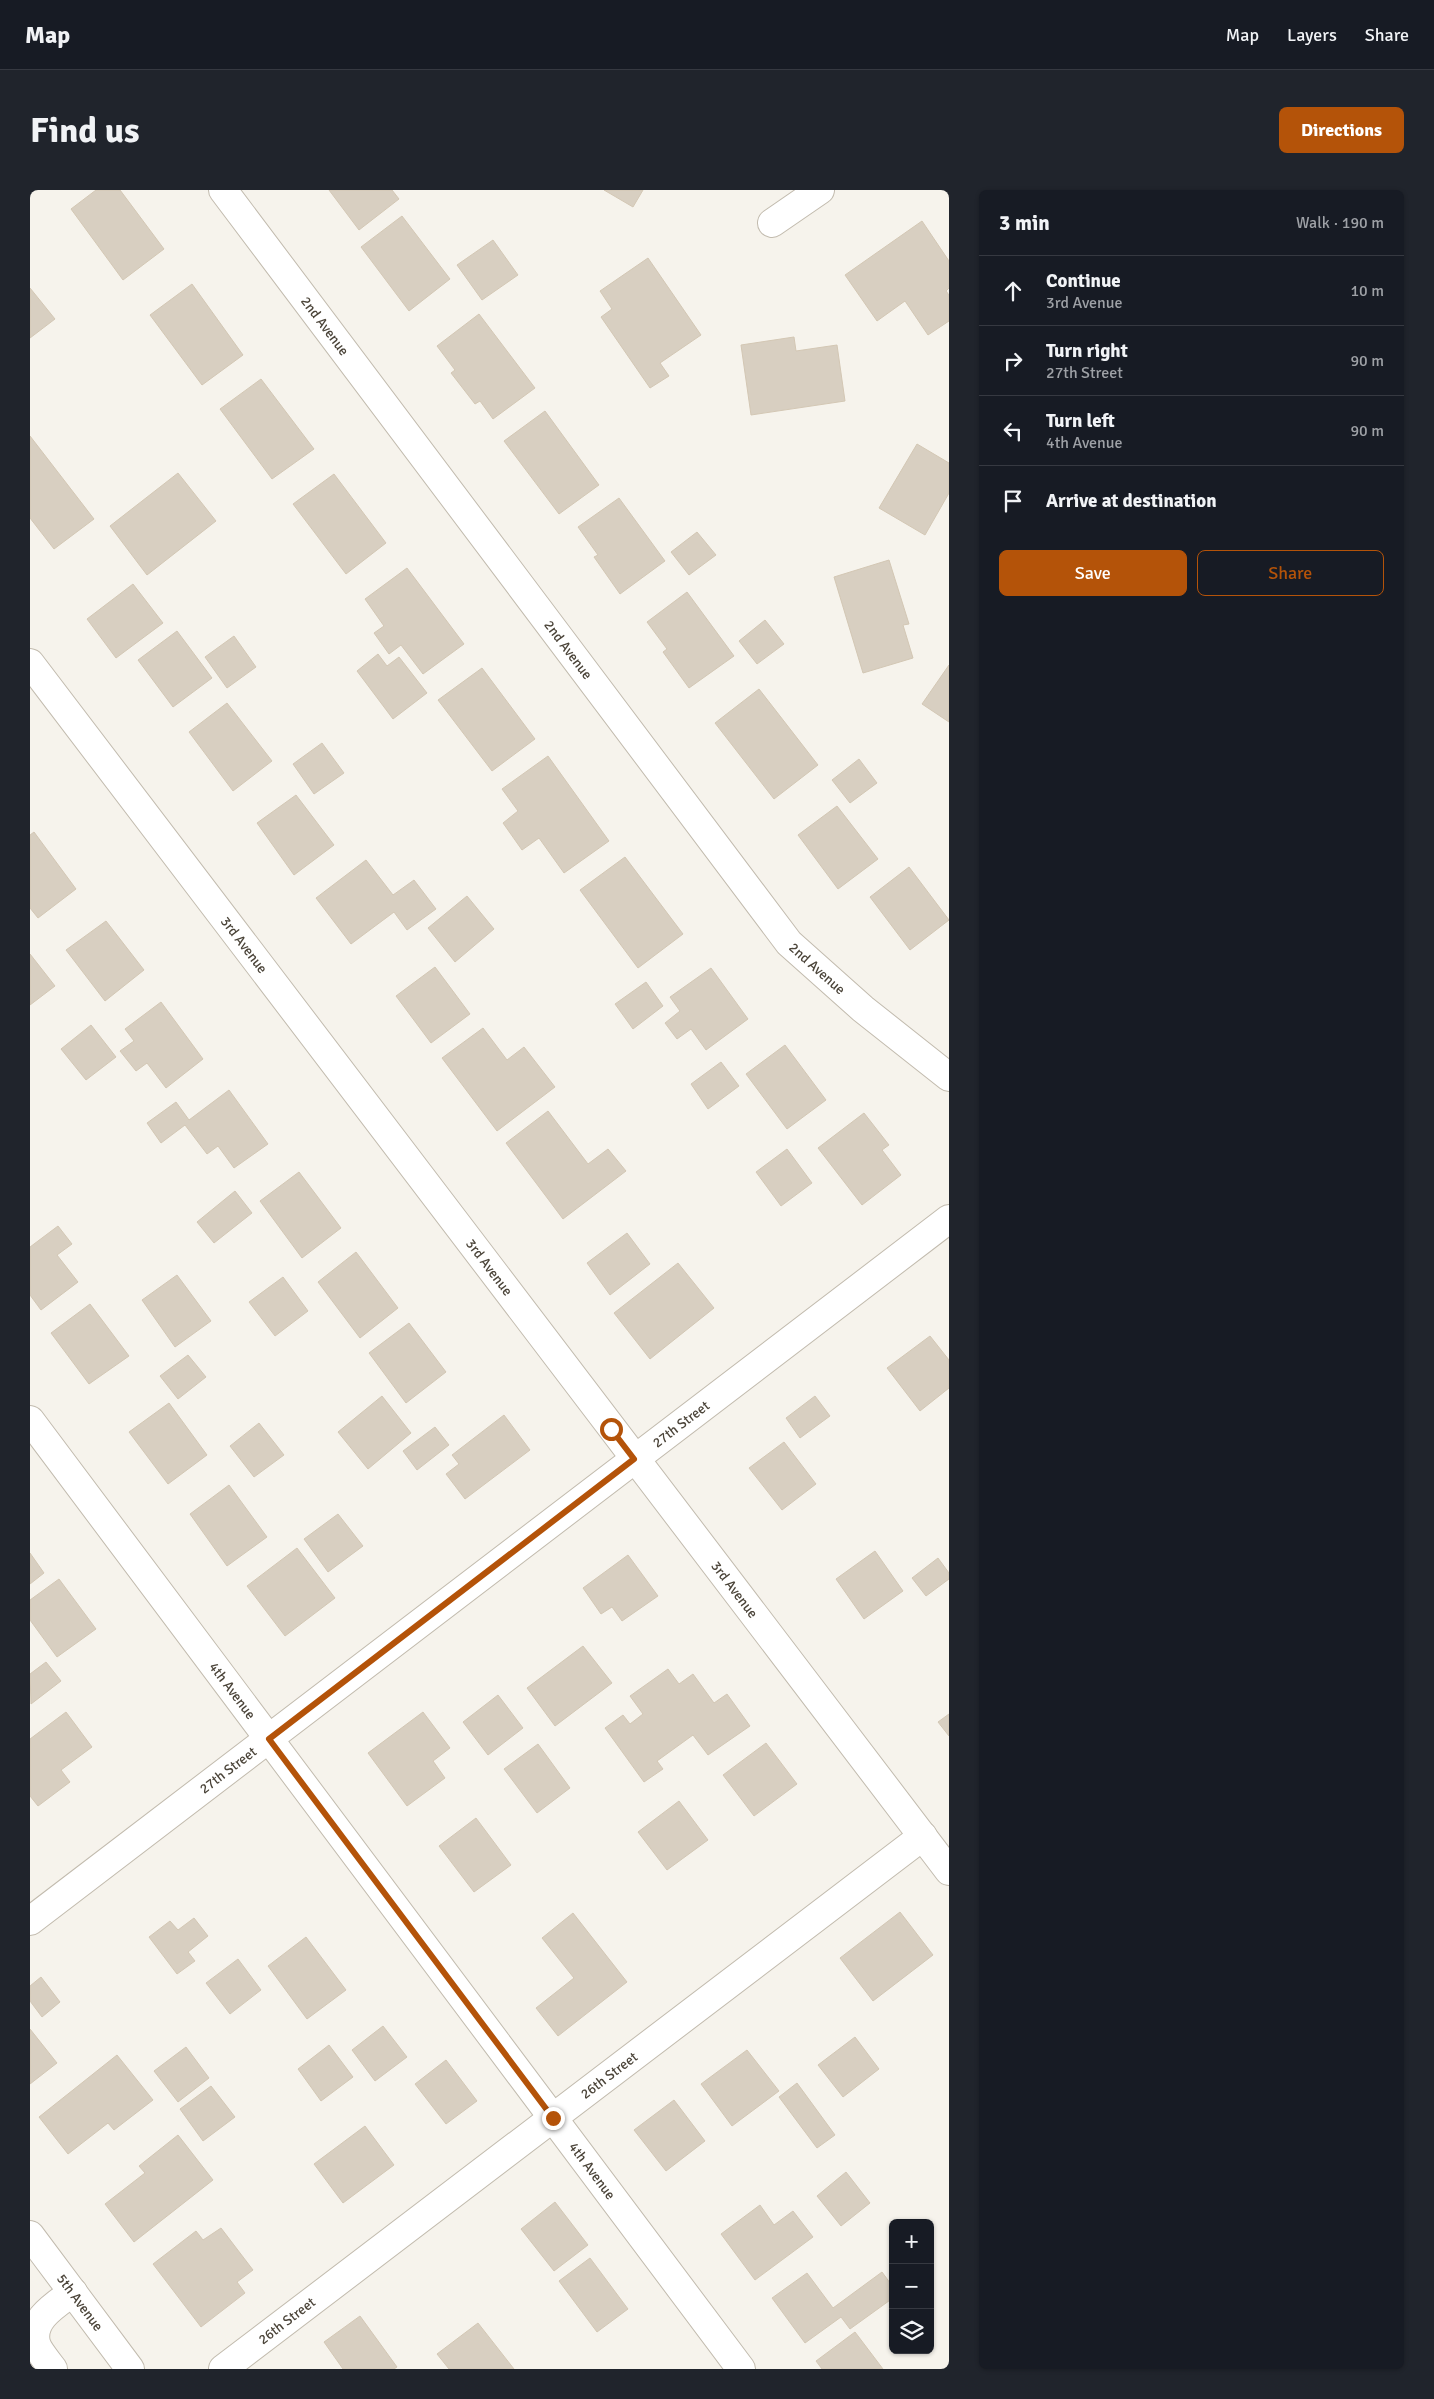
<!DOCTYPE html>
<meta charset="utf-8">
<style>
:root{--surface:#171b24;--page:#20242c;--text:#f1f3f6;--muted:#9ea1a6;--line:#363941;--accent:#b45309}
body{margin:0;font-family:Signika,sans-serif;background:var(--page);color:var(--text)}
.controls{position:absolute;right:15px;bottom:15px;display:grid;overflow:hidden;border-radius:8px;box-shadow:0 1px 4px #0004}
.controls button{width:45px;height:45px;display:grid;place-items:center;padding:0;border:0;border-bottom:1px solid var(--line);background:var(--surface);color:var(--text);font:25px sans-serif}
.stop{position:absolute;width:15px;height:15px;margin:-11px;border:4px solid #b45309;border-radius:50%;background:#fff}
.stop.end{background:#b45309;border-color:#fff;box-shadow:0 1px 5px #0008}
.list{margin:0;padding:0;list-style:none}
h2{display:flex;justify-content:space-between;align-items:center;height:65px;margin:0;padding:0 20px;font-size:21px}
h2 small{font-size:16px;font-weight:400;color:var(--muted)}
.list li{display:grid;grid-template-columns:32px 1fr auto;gap:15px;align-items:center;box-sizing:border-box;height:70px;padding:0 20px;border-top:1px solid var(--line)}
.list b{display:block;font-size:19px;white-space:nowrap}
.list p{margin:0;font-size:16px;white-space:nowrap;color:var(--muted)}
.list em{font-size:16px;font-style:normal;color:var(--muted)}
.actions{display:flex;gap:10px;padding:15px 20px}
.actions a{flex:1;padding:11px 0;border:1px solid var(--accent);border-radius:8px;text-align:center;font-size:18px;color:var(--accent)}
.actions .main{background:var(--accent);color:#fff}
.icon{flex:none;width:28px;height:28px;fill:none;stroke:currentColor;stroke-width:2;stroke-linecap:round;stroke-linejoin:round}
.map{position:relative;flex:none;width:919px;height:2179px;overflow:hidden;border-radius:8px}
header{display:flex;align-items:center;gap:30px;box-sizing:border-box;height:70px;padding:0 25px;background:var(--surface);border-bottom:1px solid var(--line)}
header strong{font-size:24px}
nav{display:flex;gap:28px;margin-inline-start:auto;font-size:18px}
.intro{display:flex;align-items:center;justify-content:space-between;box-sizing:border-box;height:120px;padding:0 30px}
h1{margin:0;font-size:35px}
.button{padding:12px 22px;border-radius:8px;background:var(--accent);color:#fff;font-size:18px;font-weight:700}
main{display:flex;gap:30px;padding:0 30px}
aside{flex:1;background:var(--surface);border-radius:8px;box-shadow:0 1px 4px #0004}
.map>svg:first-child{display:block}
.building{fill:#d8cfc1;stroke:#d3c7b4}
.lines{fill:none;stroke-linecap:round;stroke-linejoin:round}
.minor-casing{stroke:#c2bbae;stroke-width:30}
.minor{stroke:#fff;stroke-width:28}
.route{stroke:#b45309;stroke-width:6}
.labels{text-anchor:middle;stroke-width:4;stroke-linejoin:round;paint-order:stroke}
.street-label{font-size:14px;fill:#4b4439;stroke:#fff}
</style>
<header>
<strong>Map</strong>
<nav><a>Map</a><a>Layers</a><a>Share</a></nav>
</header>
<div class="intro"><h1>Find us</h1><a class="button">Directions</a></div>
<main>
<div class="map">
<svg width="919" height="2179" viewBox="0 0 919 2179">
<rect width="100%" height="100%" fill="#f6f3ec"/>
<g class="building">
<polygon points="66,0 90,0 134,59 93,90 41,19"/>
<polygon points="299,0 362,0 369,9 329,40"/>
<polygon points="574,0 613,0 603,17"/>
<polygon points="372,26 420,89 379,121 331,57"/>
<polygon points="892,31 919,71 919,98 916,101 919,105 919,131 898,145 875,111 847,131 815,85"/>
<polygon points="463,50 488,85 452,110 427,75"/>
<polygon points="618,68 671,145 630,173 639,186 620,198 571,127 582,119 570,101"/>
<polygon points="162,94 213,165 172,195 120,125"/>
<polygon points="0,98 25,129 0,148"/>
<polygon points="449,124 505,198 463,229 450,211 445,214 421,183 425,180 407,156"/>
<polygon points="764,147 766,161 807,155 815,211 721,225 711,155"/>
<polygon points="231,189 284,259 242,289 190,219"/>
<polygon points="515,221 569,295 529,324 474,251"/>
<polygon points="0,246 64,329 24,359 0,328"/>
<polygon points="887,254 919,273 919,303 895,345 849,318"/>
<polygon points="148,283 186,331 117,385 80,336"/>
<polygon points="304,284 356,353 316,384 263,314"/>
<polygon points="589,308 635,371 590,404 564,367 568,365 548,337"/>
<polygon points="667,342 686,365 659,385 641,362"/>
<polygon points="859,370 879,434 873,435 883,468 833,483 804,387"/>
<polygon points="377,378 434,454 393,484 371,455 359,464 344,443 354,436 335,409"/>
<polygon points="103,394 133,433 86,468 57,429"/>
<polygon points="657,402 704,466 659,498 633,462 637,459 617,432"/>
<polygon points="735,430 754,454 727,474 709,451"/>
<polygon points="147,441 182,488 143,517 108,470"/>
<polygon points="204,446 226,477 197,498 175,467"/>
<polygon points="348,464 357,476 369,467 397,503 363,529 327,481"/>
<polygon points="919,475 919,532 892,514"/>
<polygon points="452,478 505,549 462,581 408,510"/>
<polygon points="729,499 788,575 744,609 685,533"/>
<polygon points="197,513 242,571 203,601 159,542"/>
<polygon points="292,553 314,583 284,604 263,574"/>
<polygon points="518,566 579,651 534,683 509,648 492,660 473,633 488,621 472,599"/>
<polygon points="829,569 847,593 820,613 802,590"/>
<polygon points="266,605 304,655 264,685 227,633"/>
<polygon points="807,616 848,669 808,699 768,645"/>
<polygon points="4,642 46,699 8,728 0,718 0,645"/>
<polygon points="595,667 653,744 608,778 550,700"/>
<polygon points="336,670 363,705 384,690 406,719 377,740 364,722 321,754 286,708"/>
<polygon points="879,677 919,730 880,760 840,707"/>
<polygon points="437,706 464,739 425,772 398,738"/>
<polygon points="76,731 114,780 75,811 36,760"/>
<polygon points="0,764 25,796 0,815"/>
<polygon points="405,777 440,824 401,853 366,806"/>
<polygon points="681,778 718,829 676,860 661,839 647,849 635,833 650,821 640,807"/>
<polygon points="616,792 633,816 603,839 585,814"/>
<polygon points="131,812 173,869 136,898 117,873 106,881 90,861 104,851 95,839"/>
<polygon points="61,835 86,867 56,890 31,859"/>
<polygon points="453,838 477,870 494,857 525,897 467,941 412,868"/>
<polygon points="755,855 796,910 757,939 716,884"/>
<polygon points="691,872 709,896 678,919 661,894"/>
<polygon points="199,900 238,954 204,978 188,956 177,964 155,935 131,953 117,933 146,912 159,930"/>
<polygon points="518,921 558,974 578,959 596,981 533,1029 476,953"/>
<polygon points="834,923 859,955 852,960 871,985 832,1015 788,958"/>
<polygon points="757,959 782,993 751,1016 726,982"/>
<polygon points="269,982 311,1038 272,1068 230,1011"/>
<polygon points="205,1001 222,1023 184,1053 167,1032"/>
<polygon points="28,1036 42,1054 27,1065 48,1092 11,1120 0,1105 0,1057"/>
<polygon points="597,1043 620,1074 580,1105 557,1073"/>
<polygon points="326,1062 368,1118 330,1148 288,1092"/>
<polygon points="648,1073 684,1118 620,1169 584,1123"/>
<polygon points="147,1085 181,1131 145,1157 112,1110"/>
<polygon points="253,1087 278,1121 245,1146 219,1112"/>
<polygon points="60,1114 99,1166 59,1194 21,1143"/>
<polygon points="379,1133 416,1182 376,1213 339,1163"/>
<polygon points="900,1146 919,1170 919,1198 890,1221 857,1178"/>
<polygon points="158,1165 176,1187 148,1209 130,1186"/>
<polygon points="352,1206 381,1243 338,1279 308,1242"/>
<polygon points="785,1206 800,1226 770,1248 756,1228"/>
<polygon points="139,1213 177,1265 138,1294 99,1242"/>
<polygon points="474,1225 500,1260 435,1309 416,1284 429,1274 422,1265"/>
<polygon points="229,1233 254,1265 224,1287 200,1256"/>
<polygon points="405,1237 419,1255 387,1280 373,1261"/>
<polygon points="754,1252 786,1294 752,1320 719,1278"/>
<polygon points="199,1295 237,1347 197,1376 160,1324"/>
<polygon points="308,1324 333,1356 298,1382 274,1349"/>
<polygon points="267,1358 305,1408 255,1446 217,1396"/>
<polygon points="845,1361 873,1401 834,1429 806,1389"/>
<polygon points="0,1363 14,1383 0,1394"/>
<polygon points="598,1365 628,1406 592,1431 582,1417 571,1424 553,1398"/>
<polygon points="908,1368 919,1383 919,1389 896,1406 882,1388"/>
<polygon points="29,1389 66,1439 27,1467 0,1430 0,1410"/>
<polygon points="553,1456 582,1493 525,1536 497,1498"/>
<polygon points="16,1472 31,1491 1,1514 0,1484"/>
<polygon points="638,1479 649,1494 663,1484 684,1513 697,1504 720,1536 678,1565 663,1545 627,1571 633,1579 614,1592 575,1538 593,1525 600,1534 613,1524 600,1506"/>
<polygon points="468,1505 493,1538 458,1565 433,1532"/>
<polygon points="36,1522 62,1557 31,1580 40,1592 8,1616 0,1606 0,1549"/>
<polygon points="393,1522 420,1558 403,1571 415,1588 377,1616 338,1563"/>
<polygon points="919,1524 919,1546 908,1532"/>
<polygon points="736,1553 767,1594 724,1626 693,1585"/>
<polygon points="508,1554 540,1598 507,1623 474,1579"/>
<polygon points="649,1611 678,1650 637,1680 608,1642"/>
<polygon points="446,1628 481,1675 444,1702 409,1656"/>
<polygon points="870,1722 903,1765 843,1811 810,1768"/>
<polygon points="543,1723 597,1792 528,1846 506,1818 544,1788 512,1748"/>
<polygon points="164,1728 178,1746 158,1762 165,1771 147,1784 119,1747 140,1731 148,1740"/>
<polygon points="276,1747 316,1800 277,1829 238,1776"/>
<polygon points="208,1769 231,1800 200,1824 176,1793"/>
<polygon points="11,1787 30,1812 12,1827 0,1811 0,1796"/>
<polygon points="353,1836 377,1867 345,1891 322,1860"/>
<polygon points="0,1839 27,1873 0,1894"/>
<polygon points="825,1847 849,1879 813,1907 788,1875"/>
<polygon points="299,1855 323,1887 291,1911 268,1879"/>
<polygon points="156,1857 179,1888 148,1912 124,1881"/>
<polygon points="717,1860 749,1901 702,1936 671,1894"/>
<polygon points="87,1865 123,1910 84,1940 78,1933 38,1964 9,1927"/>
<polygon points="416,1870 447,1911 416,1934 385,1894"/>
<polygon points="767,1893 805,1945 787,1958 749,1907"/>
<polygon points="181,1896 205,1927 173,1951 150,1919"/>
<polygon points="644,1910 675,1951 636,1981 604,1940"/>
<polygon points="335,1936 364,1975 313,2013 284,1974"/>
<polygon points="148,1945 183,1990 104,2052 75,2014 115,1983 109,1976"/>
<polygon points="816,1982 840,2013 811,2036 787,2006"/>
<polygon points="525,2012 558,2055 524,2081 491,2039"/>
<polygon points="730,2015 744,2035 763,2021 783,2047 725,2090 691,2044"/>
<polygon points="191,2038 223,2080 207,2092 215,2103 171,2137 123,2074 166,2041 173,2050"/>
<polygon points="560,2068 598,2119 567,2142 529,2091"/>
<polygon points="852,2082 863,2097 863,2108 820,2139 811,2127 775,2153 742,2108 777,2083 803,2118"/>
<polygon points="330,2126 367,2177 364,2179 313,2179 294,2152"/>
<polygon points="448,2133 484,2179 419,2179 407,2164"/>
<polygon points="825,2142 853,2179 792,2179 786,2171"/>
</g>
<g class="lines">
<g class="minor-casing">
<g id="minor">
<path id="s1" d="M193 0 759 753 833 819 919 887"/>
<polyline points="742,33 790,0"/>
<path id="s2" d="M0 473 919 1681"/>
<path id="s3" d="M0 1230 711 2179"/>
<path id="s4" d="M0 1731 919 1029"/>
<path id="s5" d="M0 2045 100 2179"/>
<path d="M23 2179C18 2172 8 2161 6 2153 0 2129 27 2114 43 2102"/>
<path id="s6" d="M193 2179 893 1646"/>
</g>
</g>
<use href="#minor" class="minor"/>
</g>
<g class="lines">
<polyline class="route" points="523,1928 239,1549 604,1269 581,1239"/>
</g>
<g class="labels">
<g class="street-label">
<text dy="5" stroke="none"><textPath href="#s1" startOffset="170">2nd Avenue</textPath></text>
<text dy="5" stroke="none"><textPath href="#s1" startOffset="575">2nd Avenue</textPath></text>
<text dy="5" stroke="none"><textPath href="#s2" startOffset="354">3rd Avenue</textPath></text>
<text dy="5" stroke="none"><textPath href="#s1" startOffset="980">2nd Avenue</textPath></text>
<text dy="5" stroke="none"><textPath href="#s2" startOffset="759">3rd Avenue</textPath></text>
<text dy="5" stroke="none"><textPath href="#s4" startOffset="819">27th Street</textPath></text>
<text dy="5" stroke="none"><textPath href="#s2" startOffset="1164">3rd Avenue</textPath></text>
<text dy="5" stroke="none"><textPath href="#s3" startOffset="338">4th Avenue</textPath></text>
<text dy="5" stroke="none"><textPath href="#s4" startOffset="249">27th Street</textPath></text>
<text dy="5" stroke="none"><textPath href="#s6" startOffset="485">26th Street</textPath></text>
<text dy="5" stroke="none"><textPath href="#s3" startOffset="938">4th Avenue</textPath></text>
<text dy="5" stroke="none"><textPath href="#s5" startOffset="84">5th Avenue</textPath></text>
<text dy="5" stroke="none"><textPath href="#s6" startOffset="80">26th Street</textPath></text>
</g>
</g>
</svg>
<div class="controls">
<button>+</button>
<button>−</button>
<button><svg class="icon" aria-label="layers" viewBox="0 0 24 24"><path d="M12 4l9 5-9 5-9-5zM3 14l9 5 9-5"/></svg></button>
</div>
<div class="stop" style="left:581px;top:1239px"></div>
<div class="stop end" style="left:523px;top:1928px"></div>
</div>
<aside>
<h2>3 min<small>Walk · 190 m</small></h2>
<ul class="list">
<li><svg class="icon" aria-label="ahead" viewBox="0 0 24 24"><path d="M12 20V5M6 11l6-6 6 6"/></svg><div><b>Continue</b><p>3rd Avenue</p></div><em>10 m</em></li>
<li><svg class="icon" aria-label="right" viewBox="0 0 24 24"><path d="M7 20v-9h11M14 6l5 5-5 5"/></svg><div><b>Turn right</b><p>27th Street</p></div><em>90 m</em></li>
<li><svg class="icon" aria-label="left" viewBox="0 0 24 24"><path d="M17 20v-9H6M10 6l-5 5 5 5"/></svg><div><b>Turn left</b><p>4th Avenue</p></div><em>90 m</em></li>
<li><svg class="icon" aria-label="arrive" viewBox="0 0 24 24"><path d="M6 21V4h12l-3 4 3 4H6"/></svg><div><b>Arrive at destination</b></div></li>
</ul>
<div class="actions"><a class="main">Save</a><a>Share</a></div>
</aside>
</main>
